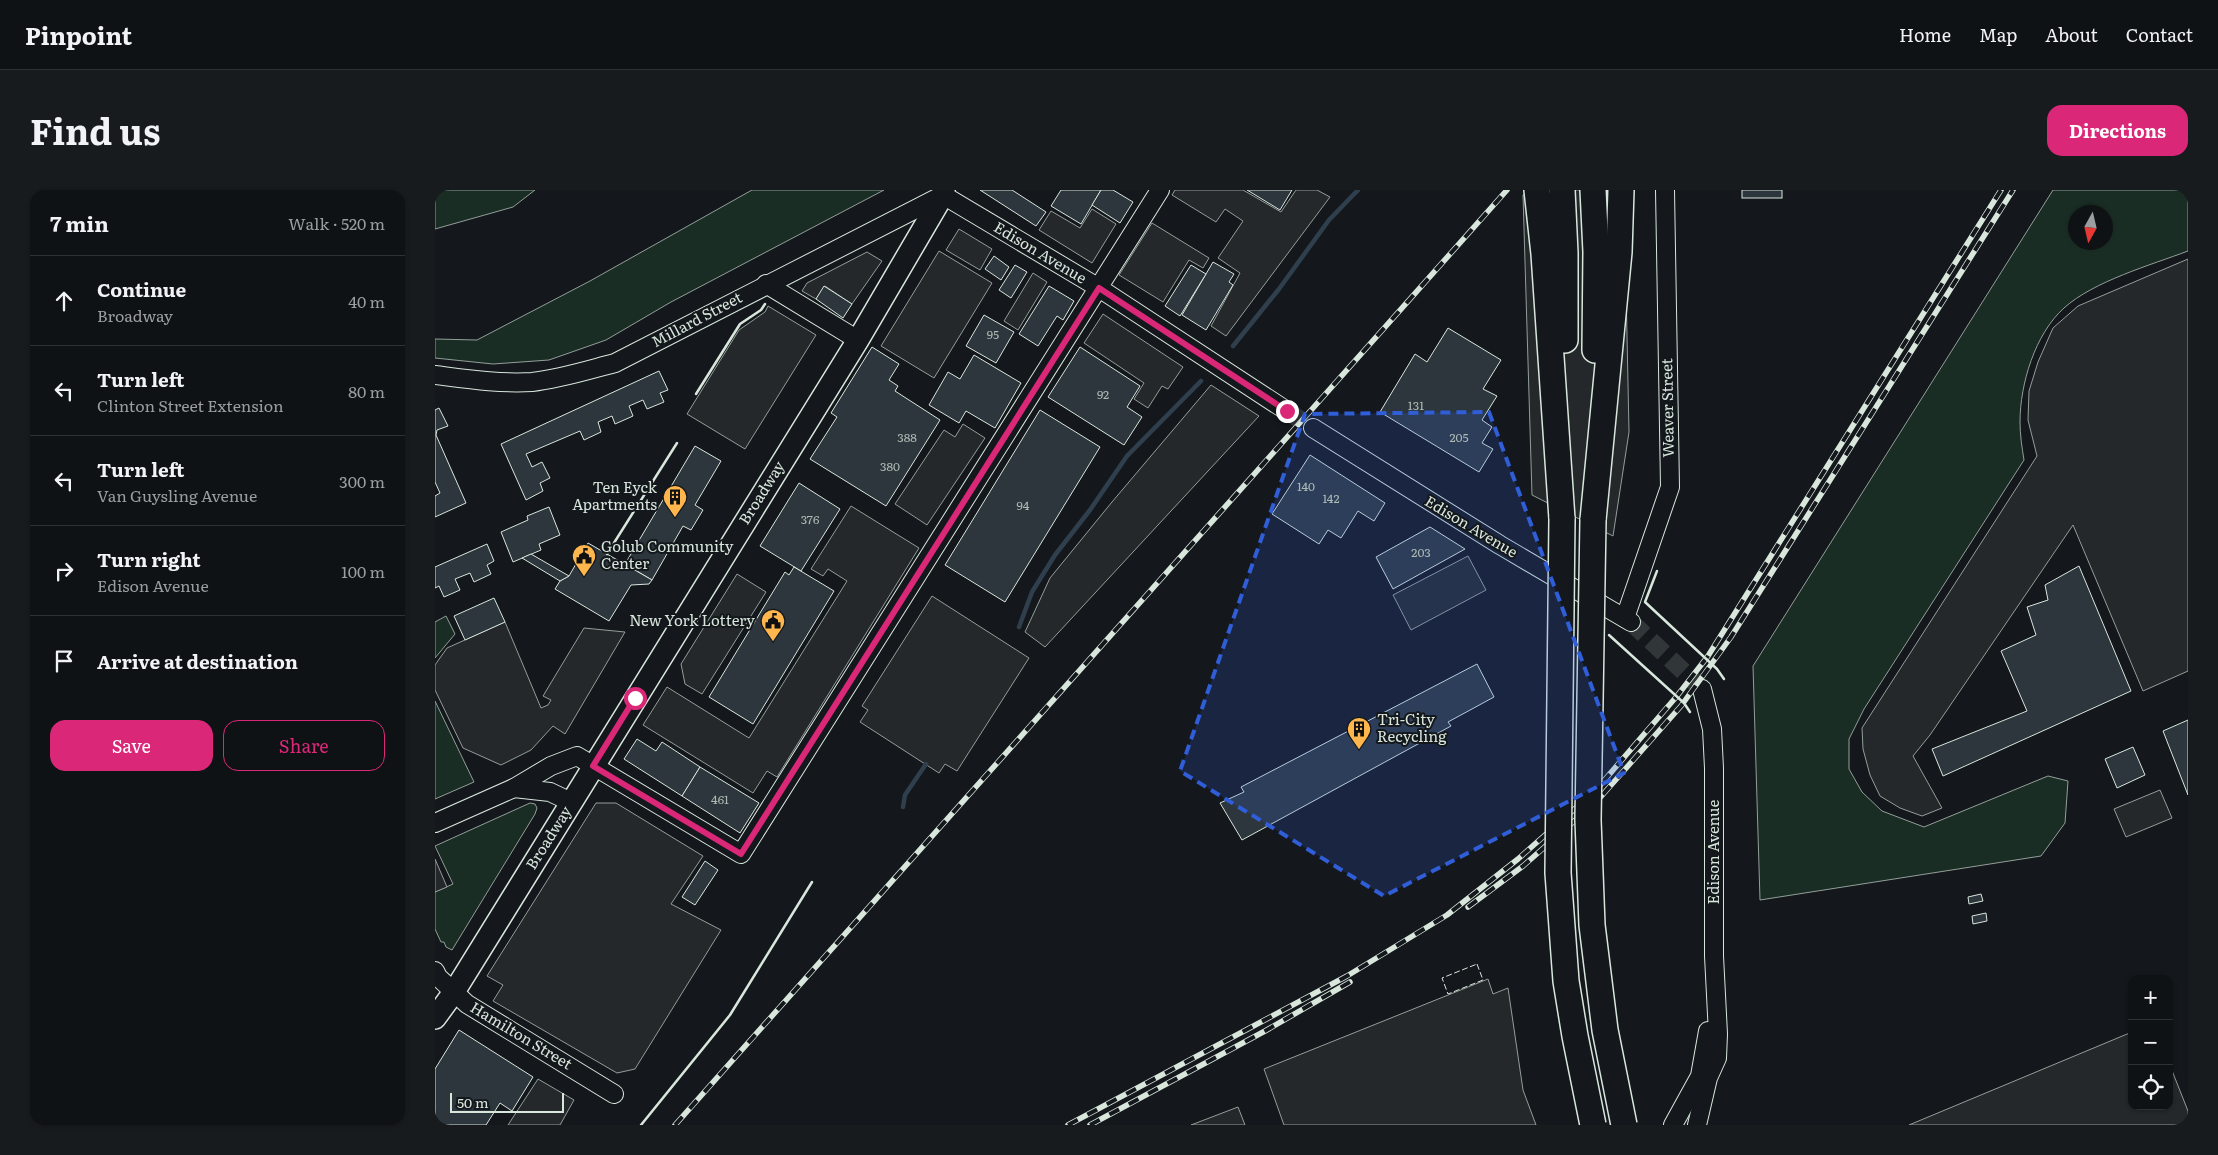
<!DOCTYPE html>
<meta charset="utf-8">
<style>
:root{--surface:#0f1215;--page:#181b1e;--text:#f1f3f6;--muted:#9b9ea0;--line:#2f3234;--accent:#db2777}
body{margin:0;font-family:Literata,serif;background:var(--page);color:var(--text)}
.controls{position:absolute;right:15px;bottom:15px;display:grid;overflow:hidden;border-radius:10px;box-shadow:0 1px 4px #0004}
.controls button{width:45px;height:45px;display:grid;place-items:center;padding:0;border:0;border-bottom:1px solid var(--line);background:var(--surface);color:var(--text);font:25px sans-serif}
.compass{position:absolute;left:1633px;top:15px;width:45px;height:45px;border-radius:50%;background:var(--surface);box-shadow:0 1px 4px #0004;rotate:188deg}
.scale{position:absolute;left:15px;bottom:12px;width:114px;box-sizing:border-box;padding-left:5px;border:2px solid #d8e6dc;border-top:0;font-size:14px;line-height:18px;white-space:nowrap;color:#d8e6dc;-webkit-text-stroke:4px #14181c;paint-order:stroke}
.stop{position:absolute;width:15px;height:15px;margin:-11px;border:4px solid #db2777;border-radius:50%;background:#fff}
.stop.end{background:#db2777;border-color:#fff;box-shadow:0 1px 5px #0008}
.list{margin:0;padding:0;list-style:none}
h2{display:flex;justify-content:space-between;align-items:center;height:65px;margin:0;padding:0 20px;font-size:21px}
h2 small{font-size:16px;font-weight:400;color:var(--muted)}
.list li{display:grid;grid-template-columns:32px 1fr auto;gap:15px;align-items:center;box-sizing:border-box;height:90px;padding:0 20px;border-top:1px solid var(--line)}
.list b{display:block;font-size:19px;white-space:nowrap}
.list p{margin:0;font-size:16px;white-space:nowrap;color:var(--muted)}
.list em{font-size:16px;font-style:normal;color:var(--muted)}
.actions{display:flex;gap:10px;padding:15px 20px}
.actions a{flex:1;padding:11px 0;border:1px solid var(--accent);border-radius:15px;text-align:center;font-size:18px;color:var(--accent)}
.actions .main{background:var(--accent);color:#fff}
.icon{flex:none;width:28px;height:28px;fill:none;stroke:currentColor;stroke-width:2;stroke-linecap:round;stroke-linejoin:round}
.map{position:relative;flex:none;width:1753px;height:935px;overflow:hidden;border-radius:15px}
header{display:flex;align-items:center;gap:30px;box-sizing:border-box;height:70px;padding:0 25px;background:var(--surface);border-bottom:1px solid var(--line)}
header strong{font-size:24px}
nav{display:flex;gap:28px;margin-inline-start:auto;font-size:18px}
.intro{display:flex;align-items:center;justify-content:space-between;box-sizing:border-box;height:120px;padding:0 30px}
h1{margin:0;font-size:35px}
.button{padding:12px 22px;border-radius:15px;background:var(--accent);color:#fff;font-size:18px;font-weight:700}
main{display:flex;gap:30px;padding:0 30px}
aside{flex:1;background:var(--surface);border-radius:15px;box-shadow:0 1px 4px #0004}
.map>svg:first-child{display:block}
.green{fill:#1a2d24;stroke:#939e99;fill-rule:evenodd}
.parking{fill:#24282b;stroke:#939e99}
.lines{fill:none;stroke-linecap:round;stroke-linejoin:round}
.stream{stroke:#2f3f4d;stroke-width:4.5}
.building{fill:#2c363c;stroke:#d8e6dc}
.minor-tunnel{stroke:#313739;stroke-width:18;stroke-dasharray:18 9;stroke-linecap:butt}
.minor-casing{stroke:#d8e6dc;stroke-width:20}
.major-casing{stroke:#d8e6dc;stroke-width:24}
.highway-casing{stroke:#d8e6dc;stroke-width:28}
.minor{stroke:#14181c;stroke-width:18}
.major{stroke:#14181c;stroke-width:21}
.highway{stroke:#14181c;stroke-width:25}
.rail-casing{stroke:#d8e6dc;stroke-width:5.5}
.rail{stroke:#14181c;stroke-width:4;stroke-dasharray:11;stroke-linecap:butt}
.highway-bridge-casing{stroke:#d8e6dc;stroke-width:28;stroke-linecap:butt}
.highway-bridge{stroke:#14181c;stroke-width:25}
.fence{stroke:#d8e6dc;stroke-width:1;stroke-dasharray:6 2.5;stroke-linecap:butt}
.wall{stroke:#d8e6dc;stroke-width:2.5}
.route{stroke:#db2777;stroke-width:6}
.marked{fill:#305dd8;fill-opacity:0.2;stroke:#305dd8;stroke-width:4;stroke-dasharray:10 6;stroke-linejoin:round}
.labels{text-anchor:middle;stroke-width:4;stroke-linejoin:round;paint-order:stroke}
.number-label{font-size:12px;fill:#adbab4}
.street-label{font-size:15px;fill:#d8e6dc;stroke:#14181c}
.poi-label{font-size:15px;fill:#d8e6dc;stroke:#14181c;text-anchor:end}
</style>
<header>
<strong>Pinpoint</strong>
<nav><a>Home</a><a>Map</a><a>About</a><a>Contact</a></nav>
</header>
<div class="intro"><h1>Find us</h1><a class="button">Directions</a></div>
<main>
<aside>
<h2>7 min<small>Walk · 520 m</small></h2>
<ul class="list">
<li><svg class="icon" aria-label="ahead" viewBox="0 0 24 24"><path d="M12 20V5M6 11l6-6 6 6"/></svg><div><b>Continue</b><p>Broadway</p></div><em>40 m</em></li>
<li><svg class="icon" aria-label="left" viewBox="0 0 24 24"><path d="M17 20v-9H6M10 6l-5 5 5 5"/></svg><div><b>Turn left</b><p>Clinton Street Extension</p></div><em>80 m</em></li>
<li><svg class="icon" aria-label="left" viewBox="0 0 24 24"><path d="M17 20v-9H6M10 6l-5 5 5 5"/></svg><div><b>Turn left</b><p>Van Guysling Avenue</p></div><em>300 m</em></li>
<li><svg class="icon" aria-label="right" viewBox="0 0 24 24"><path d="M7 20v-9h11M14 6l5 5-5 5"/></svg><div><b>Turn right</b><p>Edison Avenue</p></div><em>100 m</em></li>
<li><svg class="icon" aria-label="arrive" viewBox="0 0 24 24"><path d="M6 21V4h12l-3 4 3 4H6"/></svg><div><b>Arrive at destination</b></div></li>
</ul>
<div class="actions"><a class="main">Save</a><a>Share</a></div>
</aside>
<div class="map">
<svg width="1753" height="935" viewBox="0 0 1753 935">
<rect width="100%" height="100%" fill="#14181c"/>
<g class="green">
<polygon points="0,0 100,0 78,17 0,39"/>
<polygon points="317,0 449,0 236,112 171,150 114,170 58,174 0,168 0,149 42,150 155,91"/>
<path d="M1618 0H1753V61C1716 75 1659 91 1629 118 1600 144 1585 194 1585 232 1585 245 1587 258 1589 270L1429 519 1414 549V579L1427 602 1447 621 1489 637 1613 586 1633 591 1630 633 1606 666 1325 710 1318 476ZM1640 22H1670V52H1640Z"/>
<polygon points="11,426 20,444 0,468 0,432"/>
<polygon points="0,511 39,592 0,609"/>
<polygon points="95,613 100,614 102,618 100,624 17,760 11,757 9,752 6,752 0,739 0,702 18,694 0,656"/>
</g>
<g class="parking">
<polygon points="740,0 808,0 846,22 861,0 882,0 895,7 791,146 776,136 805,83 783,68 808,31 790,19 781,32 737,5"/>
<polygon points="1093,0 1189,0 1194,242 1178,346 1097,305 1088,5"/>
<polygon points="657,19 681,34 657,73 604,40 616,21 645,38"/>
<polygon points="717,33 774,68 768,78 754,70 728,112 684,85"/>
<polygon points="524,39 557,59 545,80 511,60"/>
<polygon points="504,61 557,93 499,188 446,156"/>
<polygon points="432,62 447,71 417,114 390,96 381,109 367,101 372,93"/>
<polygon points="1753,69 1753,481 1708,501 1638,335 1495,545 1478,566 1507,618 1487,626 1465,618 1445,606 1435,585 1428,559 1427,538 1602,266 1593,230 1594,201 1603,172 1618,138 1643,116"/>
<polygon points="598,83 612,92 583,140 569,131"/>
<polygon points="333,116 381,145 310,259 252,224 304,140 330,122"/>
<polygon points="668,124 748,177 733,199 727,196 713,218 699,209 709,193 649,153"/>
<polygon points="776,195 824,226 610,457 590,442 615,388 677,312"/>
<polygon points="528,234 550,248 492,335 460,314 509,240 520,247"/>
<polygon points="416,316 484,358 342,587 332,581 318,603 208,535 232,497 314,548 412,391 393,379 388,386 376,379"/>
<polygon points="1033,366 1051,400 976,440 958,405"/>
<polygon points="302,384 331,402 267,504 250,494 246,474"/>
<polygon points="497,406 594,468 522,581 510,574 504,583 425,532 433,520 427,516"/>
<polygon points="70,432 106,518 113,515 116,510 108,506 149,438 190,442 130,544 118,536 96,560 66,575 28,558 0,500 0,475 12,458"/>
<polygon points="1725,600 1737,628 1691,647 1679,619"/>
<polygon points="161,613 181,613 268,666 236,714 286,740 200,879 182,883 58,811 68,795 52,786"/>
<polygon points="0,669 12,697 0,702"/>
<polygon points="1053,789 1058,804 1073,798 1088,900 1101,935 849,935 829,879"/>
<polygon points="1697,842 1697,916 1734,916 1734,873 1753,921 1753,935 1474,935"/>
<polygon points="103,889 139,910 125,935 73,935"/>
<polygon points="803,917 810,935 756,935"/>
</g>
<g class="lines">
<g class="stream">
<polyline points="798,156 844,99 894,30 923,0"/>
<polyline points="584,437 597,402 620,365 655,320 692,266 766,191"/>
<polyline points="468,617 470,605 491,574"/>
</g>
</g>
<g class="building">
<polygon points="545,0 577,0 611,22 601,36"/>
<polygon points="626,0 666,0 646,34 616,16"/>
<polygon points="666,0 678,0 698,12 685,33 657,15"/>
<polygon points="812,0 857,0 845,20"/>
<rect x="1307" y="0" width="40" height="8"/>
<polygon points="559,66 574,77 566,90 550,79"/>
<polygon points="778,72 799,84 794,92 798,95 771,140 747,125"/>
<polygon points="580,75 592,82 576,108 564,100"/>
<polygon points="756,75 771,84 745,126 730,116"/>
<polygon points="389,96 417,114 408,128 381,109"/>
<polygon points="614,96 639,111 628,130 622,126 603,156 584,144"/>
<polygon points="549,125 579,142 561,173 531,156"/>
<polygon points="1013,138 1066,170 1048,199 1062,206 1047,230 1057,237 1047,253 1058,259 1044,282 945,222 980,164 992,172"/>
<polygon points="437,157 464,174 454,190 463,196 460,201 505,230 451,316 375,269 402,227 396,223"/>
<polygon points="645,157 705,196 692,217 707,227 689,255 613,207"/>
<polygon points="539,165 586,193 560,238 531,221 524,233 494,215 513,182 525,189"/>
<polygon points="224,181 233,200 225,203 229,212 212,219 208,210 194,216 198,226 180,234 177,226 163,232 166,242 149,250 145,241 91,264 97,277 107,272 115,288 105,293 108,301 91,310 66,254"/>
<polygon points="4,218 13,236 2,240 1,245 31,313 0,327 0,306 5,303 0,292 0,220"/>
<polygon points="605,220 665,257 570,412 510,375"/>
<polygon points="260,256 286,271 260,315 268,320 256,340 248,336 217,390 190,374"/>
<polygon points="875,265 950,313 939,331 923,321 906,348 893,340 884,354 837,324"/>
<polygon points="364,293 405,319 366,381 325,356"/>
<polygon points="114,317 125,345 104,354 106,360 78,372 66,342 93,330 92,326"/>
<polygon points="995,337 1030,359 958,399 941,367"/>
<polygon points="153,353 217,390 214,394 196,395 174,431 120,399 125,391 134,386"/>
<polygon points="52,354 59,371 52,375 56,384 39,392 35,383 20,389 25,400 9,407 4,396 0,398 0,377"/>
<polygon points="96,364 134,386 125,391 87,368"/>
<polygon points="1644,376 1696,501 1508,586 1497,559 1592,521 1566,461 1601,445 1592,417 1613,410 1610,395"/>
<polygon points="359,377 399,401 318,534 274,507 350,382 354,385"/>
<polygon points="59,408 70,432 30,450 19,426"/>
<polygon points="1042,474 1059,507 1013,532 1016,536 807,650 785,613 809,602 806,597"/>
<polygon points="1753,530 1753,605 1728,541"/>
<polygon points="202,549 221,561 227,552 265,577 247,606 189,569"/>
<polygon points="1698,557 1710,585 1682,598 1670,569"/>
<polygon points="265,577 324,613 305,643 247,606"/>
<polygon points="270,671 283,680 260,715 247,707"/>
<polygon points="1546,704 1548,711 1534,714 1533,707"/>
<polygon points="1551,723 1552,731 1538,734 1537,726"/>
<polygon points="24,840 98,887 77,921 65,913 51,935 0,935 0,879"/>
</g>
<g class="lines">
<g class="minor-tunnel">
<polyline points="852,221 878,238"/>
<polyline points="1196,432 1267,499"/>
</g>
<g class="minor-casing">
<g id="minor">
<polyline points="331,94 423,150"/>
<path d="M0 185C32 189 65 194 97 192 125 189 153 180 180 173L508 5 664 98 852 221"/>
<polyline points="878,238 1065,355 1196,432"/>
<polyline points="1190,428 1235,297 1230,0"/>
<polyline points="79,598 115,602 136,612"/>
<polyline points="0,633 79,598 116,576 142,566 306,664 725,0"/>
<polyline points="0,781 3,787 32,814 179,904"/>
<polyline points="1238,935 1265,886 1273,841"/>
<polyline points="1262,935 1273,888 1282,868 1283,844 1279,766 1279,578 1277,539 1267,499"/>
</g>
</g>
<g class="major-casing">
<polyline id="major" points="0,828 19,802 423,150 508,5 509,0"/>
</g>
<g class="highway-casing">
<g id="highway">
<polyline points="1102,0 1109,64 1127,329"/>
<polyline points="1127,0 1130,63 1130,150"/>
<polyline points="1158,0 1161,62 1160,160"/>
<polyline points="1158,330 1184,62 1186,0"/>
</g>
</g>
<use href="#minor" class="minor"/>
<use href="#major" class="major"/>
<use href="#highway" class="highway"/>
<g class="rail-casing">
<g id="rail">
<polyline points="1033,717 1088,676 1162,611 1246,516 1296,447 1578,0"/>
<polyline points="240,935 1072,0"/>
<polyline points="633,935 912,786 1012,725 1083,669 1160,601 1242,506 1273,466 1566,0"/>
<polyline points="655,935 830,841 915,792"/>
</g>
</g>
<use href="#rail" class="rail"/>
<g class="highway-bridge-casing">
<g id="highway-bridge">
<polyline points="1127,329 1123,683 1131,791 1140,846 1158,935"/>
<polyline points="1158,330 1153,630 1157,735 1170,840 1189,935"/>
</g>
</g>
<use href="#highway-bridge" class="highway-bridge"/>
<polygon class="fence" points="1042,774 1048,790 1013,804 1007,788"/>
<g class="wall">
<polyline points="261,204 305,134 326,120 330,114"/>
<polyline points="172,364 242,253"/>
<polyline points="1222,381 1210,412 1282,479 1289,489"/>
<polyline points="1174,445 1249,513 1255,522"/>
<polyline points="206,935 295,825 377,692"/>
</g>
</g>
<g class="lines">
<polyline class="route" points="200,508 158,576 306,664 664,98 852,221"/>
</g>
<path class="marked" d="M1054 222 1189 583 949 706 745 581 870 224Z"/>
<defs>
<g id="building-pin" transform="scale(1.25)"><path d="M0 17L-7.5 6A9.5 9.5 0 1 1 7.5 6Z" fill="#ffb74d" stroke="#14181c"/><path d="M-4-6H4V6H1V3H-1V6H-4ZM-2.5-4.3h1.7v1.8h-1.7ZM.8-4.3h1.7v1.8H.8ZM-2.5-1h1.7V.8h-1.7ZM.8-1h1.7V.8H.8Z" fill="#111"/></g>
<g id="civic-pin" transform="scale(1.25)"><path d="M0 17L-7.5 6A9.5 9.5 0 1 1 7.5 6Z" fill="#ffb74d" stroke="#14181c"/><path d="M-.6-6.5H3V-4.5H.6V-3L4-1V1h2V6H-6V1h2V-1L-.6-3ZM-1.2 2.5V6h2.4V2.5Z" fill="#111"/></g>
</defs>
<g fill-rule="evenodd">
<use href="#building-pin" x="240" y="307"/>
<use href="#civic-pin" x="149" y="366"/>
<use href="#civic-pin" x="338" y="431"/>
<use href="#building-pin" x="924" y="539"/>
</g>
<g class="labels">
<g class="number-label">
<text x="558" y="149">95</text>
<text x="668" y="209">92</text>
<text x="981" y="220">131</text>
<text x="472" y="252">388</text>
<text x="1024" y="252">205</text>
<text x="455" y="281">380</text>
<text x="871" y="301">140</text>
<text x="896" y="313">142</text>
<text x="588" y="320">94</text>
<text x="375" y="334">376</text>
<text x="986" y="367">203</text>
<text x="285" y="614">461</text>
</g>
<g class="street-label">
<text transform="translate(605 63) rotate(31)" y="5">Edison Avenue</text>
<text transform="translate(262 130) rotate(-28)" y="5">Millard Street</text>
<text transform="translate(1233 218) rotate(-91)" y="5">Weaver Street</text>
<text transform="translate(327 303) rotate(-58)" y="5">Broadway</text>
<text transform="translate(1036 337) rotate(31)" y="5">Edison Avenue</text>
<text transform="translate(114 648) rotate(-58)" y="5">Broadway</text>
<text transform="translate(1279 662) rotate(-90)" y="5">Edison Avenue</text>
<text transform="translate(86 846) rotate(31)" y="5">Hamilton Street</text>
</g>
<g class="poi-label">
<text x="222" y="303">Ten Eyck<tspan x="222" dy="17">Apartments</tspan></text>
<text x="166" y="362" text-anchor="start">Golub Community<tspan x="166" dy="17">Center</tspan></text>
<text x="320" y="436">New York Lottery</text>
<text x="942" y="535" text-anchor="start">Tri-City<tspan x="942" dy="17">Recycling</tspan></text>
</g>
</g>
</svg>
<div class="controls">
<button>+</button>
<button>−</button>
<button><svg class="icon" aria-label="locate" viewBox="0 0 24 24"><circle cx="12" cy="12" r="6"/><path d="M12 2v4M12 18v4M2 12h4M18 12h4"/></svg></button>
</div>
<svg class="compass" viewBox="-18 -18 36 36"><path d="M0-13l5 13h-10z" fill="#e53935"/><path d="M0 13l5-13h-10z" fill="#9b9ea0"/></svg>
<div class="scale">50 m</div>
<div class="stop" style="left:200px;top:508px"></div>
<div class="stop end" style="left:852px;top:221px"></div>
</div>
</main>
